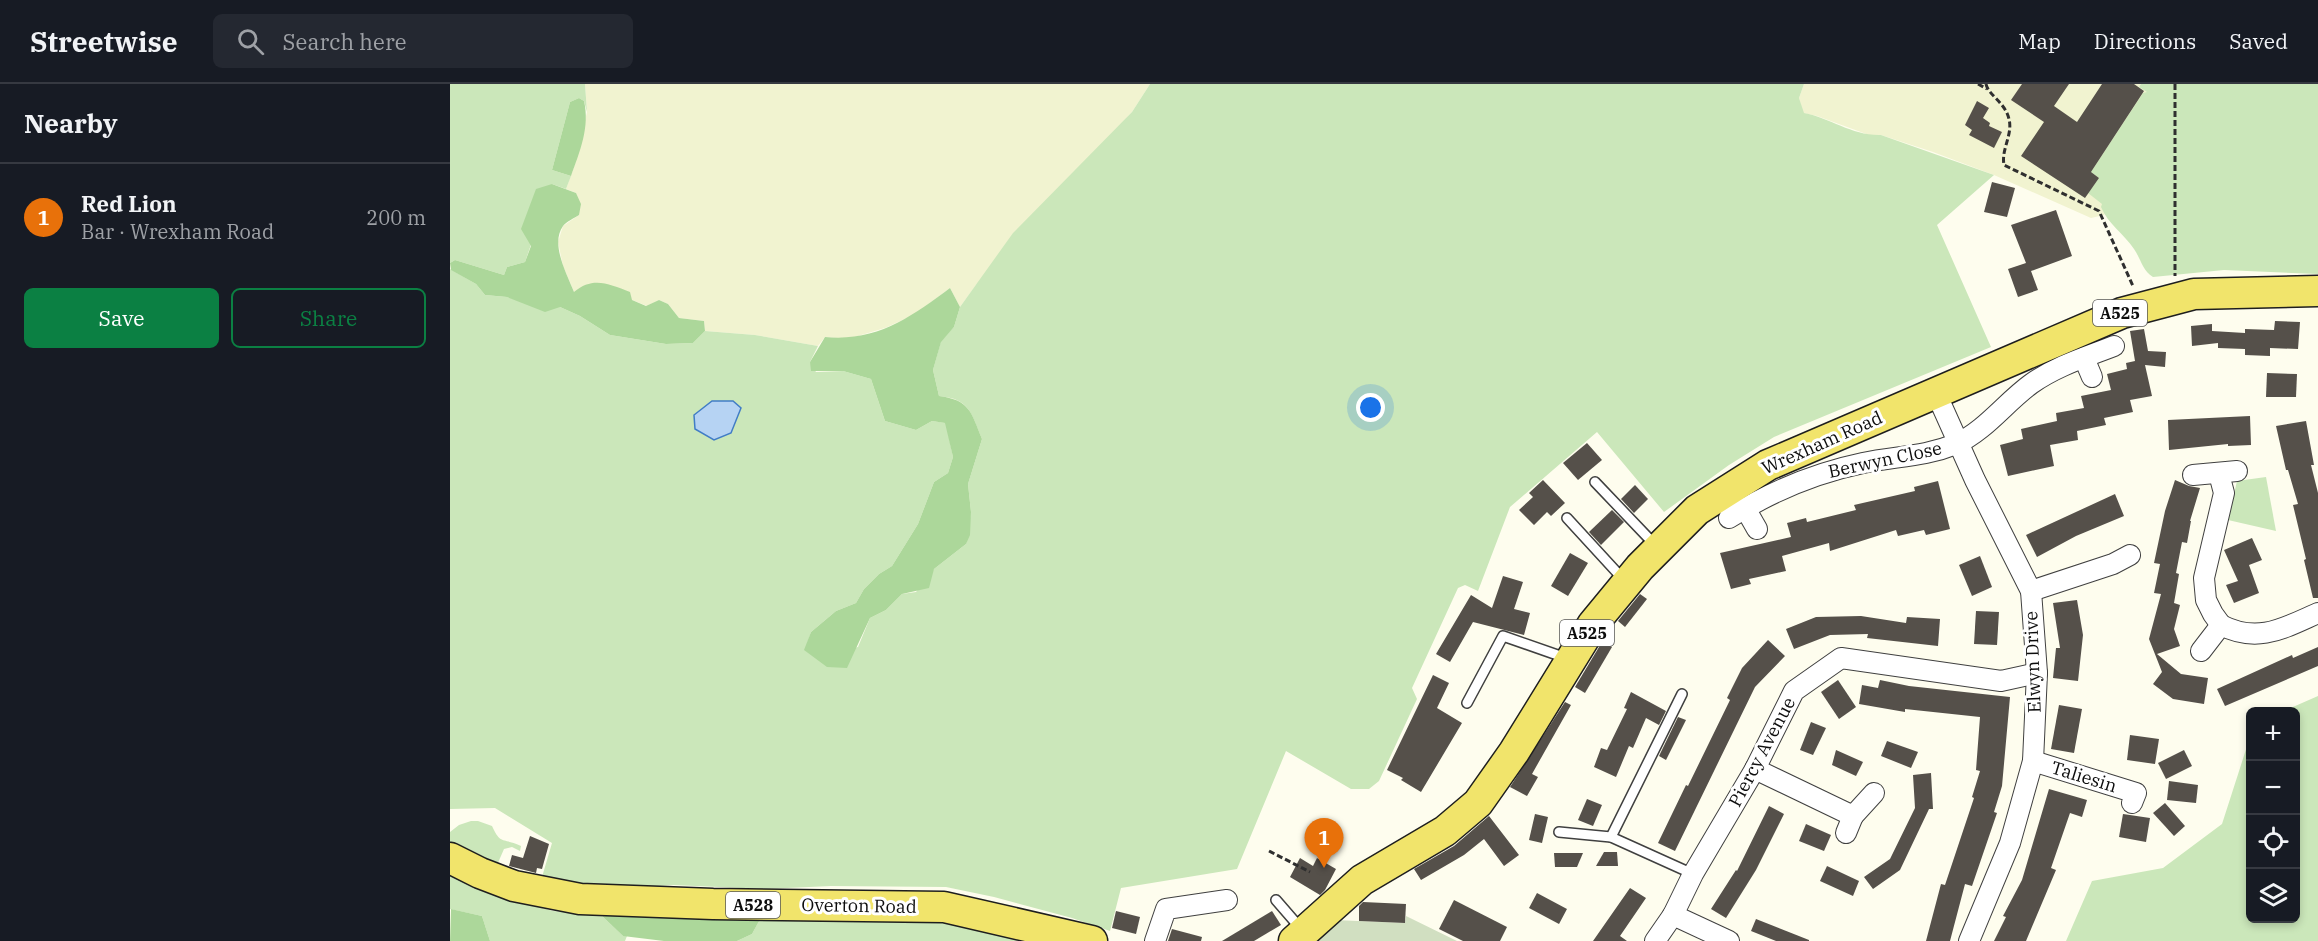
<!DOCTYPE html>
<meta charset="utf-8">
<style>
:root{--surface:#171b24;--page:#242831;--text:#f1f3f6;--muted:#9ea1a6;--line:#363941;--accent:#0b8043}
body{margin:0;font-family:"IBM Plex Serif",serif;background:var(--page);color:var(--text)}
.controls{position:absolute;right:18px;bottom:18px;display:grid;overflow:hidden;border-radius:9px;box-shadow:0 3px 9px #0003}
.controls button{width:54px;height:54px;display:grid;place-items:center;padding:0;border:0;border-bottom:2px solid var(--line);background:var(--surface);color:var(--text);font:30px sans-serif}
.you{position:absolute;left:921px;top:324px;width:21px;height:21px;margin:-15px;border:4px solid #fff;border-radius:50%;background:#1a73e8;box-shadow:0 0 0 9px #1a73e833}
.badge{display:grid;place-items:center;width:39px;height:39px;border-radius:50%;background:var(--accent);color:#fff;font-size:20px;font-weight:700}
.pin{position:absolute;translate:-50% -50px;filter:drop-shadow(0 2px 3px #0008)}
.pin::after{content:'';position:absolute;top:32px;width:21px;height:18px;background:inherit;clip-path:polygon(0 0,100% 0,50% 100%)}
.list{margin:0;padding:0;list-style:none}
h2{display:flex;justify-content:space-between;align-items:center;height:78px;margin:0;padding:0 24px;font-size:26px}
h2 small{font-size:20px;font-weight:400;color:var(--muted)}
.list li{display:grid;grid-template-columns:39px 1fr auto;gap:18px;align-items:center;box-sizing:border-box;height:108px;padding:0 24px;border-top:2px solid var(--line)}
.list b{display:block;font-size:22px;white-space:nowrap}
.list p{margin:0;font-size:20px;white-space:nowrap;color:var(--muted)}
.list em{font-size:20px;font-style:normal;color:var(--muted)}
.actions{display:flex;gap:12px;padding:18px 24px}
.actions a{flex:1;padding:14px 0;border:2px solid var(--accent);border-radius:9px;text-align:center;font-size:21px;color:var(--accent)}
.actions .main{background:var(--accent);color:#fff}
.icon{flex:none;width:33px;height:33px;fill:none;stroke:currentColor;stroke-width:2;stroke-linecap:round;stroke-linejoin:round}
.map{position:relative;flex:none;width:1868px;height:857px;overflow:hidden}
header{display:flex;align-items:center;gap:36px;box-sizing:border-box;height:84px;padding:0 30px;background:var(--surface);border-bottom:2px solid var(--line)}
header strong{font-size:28px}
nav{display:flex;gap:33px;margin-inline-start:auto;font-size:21px}
.search{width:420px;height:54px;background:var(--page);display:flex;align-items:center;gap:15px;box-sizing:border-box;padding:0 21px;border-radius:9px;color:var(--muted);font-size:22px}
main{display:flex}
aside{flex:1;background:var(--surface)}
.map>svg:first-child{display:block}
.farmland{fill:#f1f3d0}
.green{fill:#cbe7ba}
.forest{fill:#acd79a}
.cemetery{fill:#d1dfc1}
.water{fill:#b6d3f3;stroke:#417dc6;stroke-width:1.5}
.building{fill:#55504a}
.lines{fill:none;stroke-linecap:round;stroke-linejoin:round}
.service-casing{stroke:#404040;stroke-width:12}
.minor-casing{stroke:#404040;stroke-width:22}
.primary-casing{stroke:#1e1e1e;stroke-width:33}
.path{stroke:#2f2f2f;stroke-width:3;stroke-dasharray:6 3;stroke-linecap:butt}
.service{stroke:#fff;stroke-width:9}
.minor{stroke:#fff;stroke-width:20}
.primary{stroke:#f1e46b;stroke-width:30}
.labels{text-anchor:middle;stroke-width:6;stroke-linejoin:round;paint-order:stroke}
.shield{fill:#fff;stroke:#565656;stroke-width:1.5}
.shield-label{font-size:16px;font-weight:bold;fill:#0d0d0d}
.street-label{font-size:18px;fill:#0d0d0d;stroke:#fff}
</style>
<header>
<strong>Streetwise</strong>
<div class="search"><svg class="icon" aria-label="search" viewBox="0 0 24 24"><circle cx="10" cy="10" r="6"/><path d="M15 15l6 6"/></svg>Search here</div>
<nav><a>Map</a><a>Directions</a><a>Saved</a></nav>
</header>
<main>
<aside>
<h2>Nearby<small></small></h2>
<ul class="list">
<li><span class="badge" style="background:#e8710a">1</span><div><b>Red Lion</b><p>Bar · Wrexham Road</p></div><em>200 m</em></li>
</ul>
<div class="actions"><a class="main">Save</a><a>Share</a></div>
</aside>
<div class="map">
<svg width="1868" height="857" viewBox="0 0 1868 857">
<rect width="100%" height="100%" fill="#fefdee"/>
<g class="farmland">
<polygon points="135,0 700,0 682,28 526,201 510,223 500,204 464,231 435,244 398,255 375,253 368,262 305,251 255,247 254,237 229,234 218,220 209,216 197,222 182,216 124,208 113,182 108,158 113,142 129,131 126,109 116,105 125,80 137,28"/>
<polygon points="1354,0 1691,0 1689,3 1710,14 1668,111 1654,131 1641,134 1544,91 1483,68 1431,51 1419,51 1367,32 1353,29 1349,14"/>
</g>
<g class="green">
<polygon points="0,0 135,0 137,28 134,17 129,14 120,18 102,86 121,92 116,105 102,100 75,178 57,183 54,191 5,176 0,179"/>
<path d="M700 0H1354L1349 14 1354 29C1380 34 1403 52 1431 51L1544 91 1487 141 1541 263 1324 353 1279 381 1214 428 1147 348 1060 423 1028 507 1015 501 1008 504 962 604 967 615 929 697 919 705H901L836 667 787 785 671 804 660 847 622 834 544 813 496 803 381 802 315 805 223 801 179 804 135 801 92 793 102 759 45 724 0 725V185L26 200 35 211 57 213 72 217 110 223 130 232 160 251 216 260 243 259 255 247 305 251 368 262 360 278 366 288 393 287 421 295 435 337 466 346 482 337 496 339 503 373 498 389 484 398 468 440 442 482 429 490 414 505 406 519 386 527 361 548 355 566 366 574 408 563 420 534 436 526 452 510 466 508 484 485 516 460 521 428 518 400 532 355C521 329 520 315 489 312L483 286 491 257 504 243 510 223 563 149 682 28Z"/>
<path d="M1691 0H1868V190L1774 186 1703 193C1692 186 1691 175 1684 165 1674 150 1658 140 1651 123L1652 120 1638 109 1649 94 1641 88 1693 9 1697 8 1689 3Z"/>
<polygon points="1816,393 1826,447 1778,436 1787,397"/>
<polygon points="1868,612 1868,857 1616,857 1642,797 1713,784 1772,740 1800,653 1800,834 1846,834 1846,628 1834,627"/>
<path d="M21 737H28L42 742C51 762 53 753 71 762L70 767 62 763 54 765 47 781 0 761V748L9 741Z"/>
<polygon points="0,786 67,817 103,827 151,831 173,852 177,852 175,857 40,857 32,832 0,825"/>
<polygon points="469,828 608,857 287,857 302,850 313,830"/>
</g>
<g class="forest">
<path d="M129 14 134 17C140 43 130 67 121 92L102 86 120 18Z"/>
<path d="M102 100 126 109 131 120 129 131C124 134 116 138 113 142 100 160 117 190 124 208 143 192 159 200 180 208L182 216 196 222 209 216 218 220 229 234 254 237 255 247 243 259 216 260 160 251 130 232 110 223 95 228 57 213 35 211 26 200 1 186 0 179 5 176 54 191 57 183 75 178 81 162 71 145 86 105Z"/>
<path d="M500 204 510 223 504 243 491 258 483 286 489 312C520 316 521 328 532 355L518 400 521 428 520 451 516 460 484 485 479 504 452 510 436 526 420 534 397 584 377 583 354 566 361 548 386 527 406 519 414 505 429 490 442 482 468 440 484 398 498 389 503 373 495 339 482 337 466 346 435 337 421 295 393 287H361L360 278 375 253C427 258 461 233 500 204Z"/>
<polygon points="186,824 313,830 302,850 287,857 214,857 173,852 151,831"/>
<polygon points="1,825 32,832 40,857 0,857"/>
</g>
<path class="cemetery" d="M956 832 1007 857H851C864 852 880 851 885 836L955 839Z"/>
<polygon class="water" points="262,317 283,317 291,324 281,349 264,356 245,345 244,331"/>
<g class="building">
<polygon points="1572,0 1619,0 1604,22 1627,38 1652,0 1684,0 1694,7 1641,88 1649,94 1635,114 1571,72 1594,38 1561,16"/>
<polygon points="1527,17 1539,24 1533,34 1540,39 1539,42 1552,48 1544,64 1519,51 1522,46 1515,41"/>
<polygon points="1542,98 1565,104 1557,133 1534,128"/>
<polygon points="1606,126 1622,172 1581,187 1588,206 1568,213 1558,185 1576,179 1561,141"/>
<polygon points="1825,237 1850,238 1848,265 1820,264 1820,272 1795,271 1795,265 1768,264 1768,259 1742,262 1741,242 1762,240 1762,247 1795,249 1795,245 1824,246"/>
<polygon points="1694,245 1698,267 1716,268 1715,283 1695,281 1702,312 1680,316 1683,328 1654,334 1656,341 1627,347 1628,356 1600,361 1604,382 1558,392 1550,361 1573,355 1571,345 1607,337 1606,329 1634,324 1631,312 1661,306 1657,290 1677,285 1676,279 1685,277 1680,247"/>
<polygon points="1817,289 1847,290 1846,313 1816,313"/>
<polygon points="1800,332 1801,361 1778,362 1778,360 1719,366 1718,336"/>
<polygon points="1856,337 1864,381 1861,381 1868,409 1868,514 1863,514 1854,476 1856,475 1843,421 1848,420 1838,386 1836,386 1826,342"/>
<polygon points="1137,359 1152,376 1128,396 1113,379"/>
<polygon points="1093,396 1115,419 1101,432 1097,428 1084,441 1069,426 1083,413 1079,409"/>
<polygon points="1725,396 1739,402 1750,404 1740,437 1741,437 1737,459 1732,458 1726,489 1729,490 1724,519 1730,521 1724,545 1730,562 1707,570 1731,590 1758,594 1754,620 1723,615 1703,600 1712,588 1699,555 1711,510 1704,509 1710,480 1704,479 1715,427"/>
<polygon points="1488,397 1500,445 1476,451 1474,446 1448,452 1446,446 1380,467 1379,459 1332,472 1336,487 1299,495 1301,500 1281,505 1270,469 1341,453 1337,439 1356,434 1357,438 1406,426 1404,421 1465,407 1464,403"/>
<polygon points="1185,401 1198,415 1184,429 1171,415"/>
<polygon points="1665,410 1674,432 1626,452 1587,473 1576,451"/>
<polygon points="1162,426 1174,438 1151,461 1139,448"/>
<polygon points="1802,454 1812,476 1799,481 1809,509 1784,519 1776,501 1788,497 1774,466"/>
<polygon points="1120,469 1138,479 1118,512 1101,502"/>
<polygon points="1530,472 1542,503 1522,512 1509,481"/>
<polygon points="1053,492 1073,498 1064,525 1080,529 1074,551 1023,538 1000,578 986,570 1021,511 1042,524"/>
<polygon points="1190,510 1197,515 1175,543 1168,537"/>
<polygon points="1627,516 1633,551 1628,597 1603,594 1606,564 1610,564 1603,519"/>
<polygon points="1526,527 1549,528 1547,561 1524,560"/>
<polygon points="1411,532 1456,539 1457,533 1490,535 1488,562 1417,554 1418,550 1380,551 1344,565 1336,545 1366,533"/>
<polygon points="1318,556 1335,572 1305,603 1225,767 1208,759 1236,701 1238,702 1280,616 1277,614 1292,584"/>
<polygon points="1152,558 1162,563 1135,609 1125,603"/>
<polygon points="1868,563 1868,582 1775,622 1767,605 1842,571 1843,574"/>
<polygon points="983,591 999,599 987,624 1012,639 971,708 951,696 953,694 937,686"/>
<polygon points="1388,596 1406,623 1389,635 1371,608"/>
<polygon points="1430,596 1459,602 1560,613 1552,702 1544,728 1547,729 1522,802 1515,800 1500,857 1476,857 1491,800 1495,801 1524,714 1522,713 1530,687 1526,686 1530,633 1455,625 1455,628 1409,620 1412,601 1428,604"/>
<polygon points="1181,608 1216,627 1209,641 1196,634 1183,664 1179,662 1166,693 1144,683 1151,664 1157,666 1177,625 1174,624"/>
<polygon points="1115,618 1121,621 1082,690 1088,693 1077,712 1060,703"/>
<polygon points="1609,621 1632,625 1624,669 1601,665"/>
<polygon points="1228,633 1236,636 1216,676 1209,672"/>
<polygon points="1361,638 1376,644 1363,671 1350,666"/>
<polygon points="1680,651 1709,655 1705,680 1677,676"/>
<polygon points="1437,657 1468,668 1461,684 1431,672"/>
<polygon points="1386,666 1413,678 1406,692 1382,681"/>
<polygon points="1734,666 1742,682 1716,695 1708,679"/>
<polygon points="1481,689 1483,725 1479,725 1450,786 1423,805 1414,793 1440,775 1465,724 1463,691"/>
<polygon points="1719,697 1748,701 1746,719 1717,716"/>
<polygon points="1599,705 1637,716 1632,733 1620,729 1601,784 1606,786 1576,857 1544,857 1556,833 1553,832 1572,796"/>
<polygon points="1137,715 1152,721 1143,742 1128,736"/>
<polygon points="1715,719 1735,742 1724,752 1703,729"/>
<polygon points="1319,722 1334,730 1306,786 1276,834 1261,825 1286,786 1287,787"/>
<polygon points="1085,730 1098,733 1092,759 1079,756"/>
<polygon points="1673,730 1700,734 1696,758 1669,753"/>
<polygon points="1039,732 1069,771 1054,782 1034,755 1014,771 971,796 964,785 1004,762"/>
<polygon points="1356,740 1381,751 1374,767 1349,757"/>
<polygon points="80,752 99,760 92,785 87,784 86,789 59,782 62,771 73,774"/>
<polygon points="1154,768 1167,768 1168,782 1146,782"/>
<polygon points="1104,769 1133,769 1127,783 1105,783"/>
<polygon points="850,774 863,782 867,774 886,785 875,806 870,811 840,793"/>
<polygon points="1377,782 1409,797 1403,812 1370,797"/>
<polygon points="1180,804 1196,814 1170,852 1177,857 1143,857"/>
<polygon points="1087,809 1117,825 1109,840 1079,824"/>
<polygon points="1004,816 1057,843 1050,857 1013,857 989,845"/>
<polygon points="913,818 956,820 955,839 909,837 909,822"/>
<polygon points="666,827 690,833 686,850 662,844"/>
<polygon points="822,827 831,841 804,857 772,857"/>
<polygon points="1306,835 1359,856 1359,857 1326,857 1301,847"/>
<polygon points="722,845 752,853 751,857 718,857"/>
</g>
<g class="lines">
<g class="service-casing">
<g id="service">
<polyline points="1145,398 1207,463"/>
<polyline points="1117,434 1173,495"/>
<polyline points="1017,619 1053,552 1116,574"/>
<polyline points="1109,748 1161,753 1243,790"/>
<polyline points="1161,753 1232,610"/>
<polyline points="826,816 852,846"/>
</g>
</g>
<g class="minor-casing">
<g id="minor">
<polyline points="1634,274 1642,293"/>
<polyline points="1486,309 1525,396 1581,507 1587,589 1583,677 1560,759 1519,857"/>
<polyline points="1769,390 1774,409 1754,494 1756,516 1763,530 1771,541"/>
<polyline points="1743,391 1787,387"/>
<polyline points="1295,424 1307,445"/>
<path d="M1279 434C1320 408 1365 389 1413 379 1446 372 1474 373 1506 360 1535 347 1556 318 1581 300 1606 282 1636 273 1664 262"/>
<polyline points="1581,507 1663,480 1680,471"/>
<path d="M1751 567 1771 541C1808 560 1834 544 1868 529"/>
<polyline points="1583,677 1686,709 1682,719"/>
<polyline points="1305,685 1403,732 1424,709"/>
<polyline points="1396,749 1403,732"/>
<polyline points="1223,831 1279,857"/>
<polyline points="705,857 716,825 777,816"/>
<polyline points="1205,857 1223,831 1243,790 1305,685 1344,607 1391,574 1551,597 1587,589"/>
</g>
</g>
<g class="primary-casing">
<g id="primary">
<polyline points="0,774 30,789 64,802 130,815 263,820 494,823 642,857"/>
<polyline points="844,857 912,796 995,747 1028,719 1064,668 1143,540 1190,483 1247,426 1318,381 1672,229 1744,210 1868,207"/>
</g>
</g>
<g class="path">
<polyline points="1528,0 1537,5"/>
<path d="M1536 0C1538 11 1555 18 1559 35 1563 51 1551 65 1554 81L1649 127 1683 202"/>
<polyline points="1725,0 1725,192"/>
<polyline points="819,767 860,788"/>
</g>
<use href="#service" class="service"/>
<use href="#minor" class="minor"/>
<use href="#primary" class="primary"/>
</g>
<g class="labels">
<g class="shield">
<rect x="1643" y="216" width="54" height="26" rx="4.5"/>
<rect x="1110" y="536" width="54" height="26" rx="4.5"/>
<rect x="276" y="808" width="54" height="26" rx="4.5"/>
</g>
<g class="shield-label">
<text x="1670" y="235">A525</text>
<text x="1137" y="555">A525</text>
<text x="303" y="827">A528</text>
</g>
<g class="street-label">
<text transform="translate(1372 359) rotate(-24)" y="6">Wrexham Road</text>
<text transform="translate(1435 376) rotate(-12)" y="6">Berwyn Close</text>
<text transform="translate(1583 578) rotate(-92)" y="6">Elwyn Drive</text>
<text transform="translate(1312 668) rotate(-62)" y="6">Piercy Avenue</text>
<text transform="translate(1634 693) rotate(17)" y="6">Taliesin</text>
<text transform="translate(409 822) rotate(1)" y="6">Overton Road</text>
</g>
</g>
</svg>
<div class="controls">
<button>+</button>
<button>−</button>
<button><svg class="icon" aria-label="locate" viewBox="0 0 24 24"><circle cx="12" cy="12" r="6"/><path d="M12 2v4M12 18v4M2 12h4M18 12h4"/></svg></button>
<button><svg class="icon" aria-label="layers" viewBox="0 0 24 24"><path d="M12 4l9 5-9 5-9-5zM3 14l9 5 9-5"/></svg></button>
</div>
<div class="you"></div>
<div class="pin badge" style="left:874px;top:784px;background:#e8710a">1</div>
</div>
</main>
